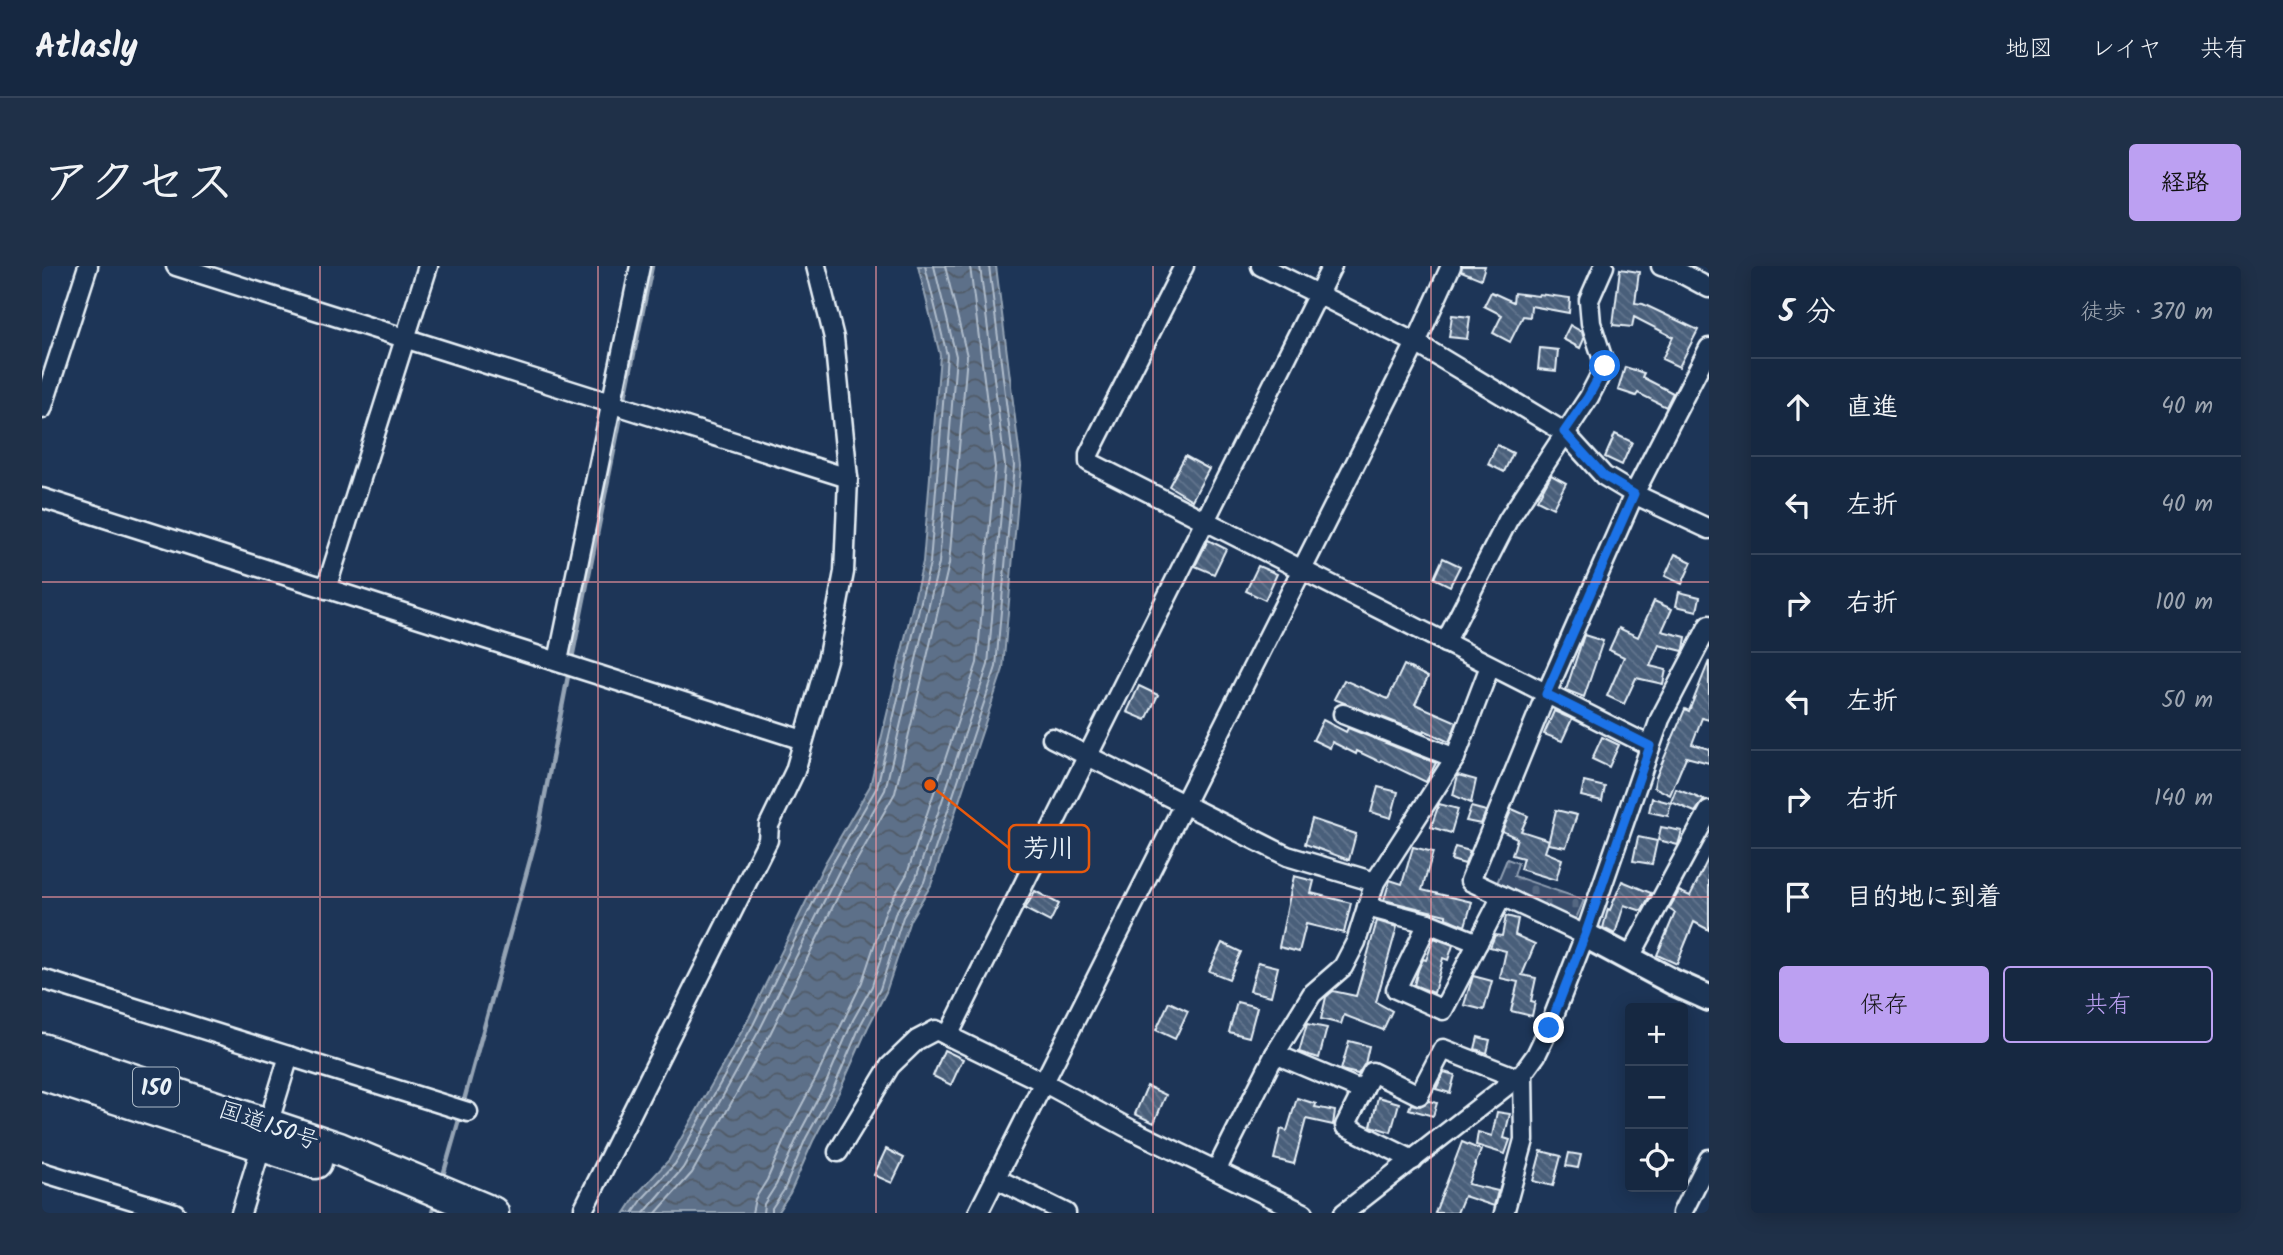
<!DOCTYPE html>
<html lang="ja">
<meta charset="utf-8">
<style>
:root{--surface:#162841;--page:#1f3048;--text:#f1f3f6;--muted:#9ea6b1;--line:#35445a;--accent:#bca0f2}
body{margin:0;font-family:Kalam,"Klee One",sans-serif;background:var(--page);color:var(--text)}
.controls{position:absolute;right:21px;bottom:21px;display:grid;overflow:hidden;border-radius:7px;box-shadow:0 4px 18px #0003}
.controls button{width:63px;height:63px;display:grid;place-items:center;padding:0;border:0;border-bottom:2px solid var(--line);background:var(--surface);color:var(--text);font:35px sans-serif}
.stop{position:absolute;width:21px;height:21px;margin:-16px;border:5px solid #1a73e8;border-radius:50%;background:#fff}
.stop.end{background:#1a73e8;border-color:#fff;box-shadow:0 2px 7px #0008}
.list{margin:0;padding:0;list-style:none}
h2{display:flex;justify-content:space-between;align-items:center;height:91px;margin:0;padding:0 28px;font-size:30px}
h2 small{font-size:23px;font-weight:400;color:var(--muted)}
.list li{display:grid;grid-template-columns:46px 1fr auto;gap:21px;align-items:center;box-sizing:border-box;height:98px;padding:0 28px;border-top:2px solid var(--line)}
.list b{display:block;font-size:26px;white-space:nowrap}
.list em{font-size:23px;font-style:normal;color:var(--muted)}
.actions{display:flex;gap:14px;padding:21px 28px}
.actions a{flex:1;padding:16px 0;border:2px solid var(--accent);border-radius:7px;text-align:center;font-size:24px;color:var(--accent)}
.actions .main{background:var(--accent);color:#111}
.icon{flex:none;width:38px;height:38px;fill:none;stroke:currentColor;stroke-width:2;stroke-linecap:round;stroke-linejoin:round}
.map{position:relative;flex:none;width:1667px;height:947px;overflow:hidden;border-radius:7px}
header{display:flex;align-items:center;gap:42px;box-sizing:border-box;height:98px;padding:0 35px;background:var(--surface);border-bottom:2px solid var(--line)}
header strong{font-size:33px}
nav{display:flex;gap:38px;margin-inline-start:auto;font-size:24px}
.intro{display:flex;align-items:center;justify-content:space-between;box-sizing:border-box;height:168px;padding:0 42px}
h1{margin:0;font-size:49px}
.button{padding:18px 32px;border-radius:7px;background:var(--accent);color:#111;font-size:24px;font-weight:700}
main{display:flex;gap:42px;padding:0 42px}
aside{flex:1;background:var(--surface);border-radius:7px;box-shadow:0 4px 18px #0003}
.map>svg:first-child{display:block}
.cemetery{fill:url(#cemetery-stones);stroke:#909fb2;stroke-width:2}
.water{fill:url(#water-waves);stroke:#95a4b5;stroke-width:2}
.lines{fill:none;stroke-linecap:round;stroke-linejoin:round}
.shore{stroke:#b0bdcc;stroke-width:2}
.stream{stroke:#95a4b5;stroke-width:4.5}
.building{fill:url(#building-back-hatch);stroke:#e8f1f8;stroke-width:2}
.street-casing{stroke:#e8f1f8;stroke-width:23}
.secondary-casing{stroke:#e8f1f8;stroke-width:30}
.highway-casing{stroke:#e8f1f8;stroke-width:37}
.street{stroke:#1d3557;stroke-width:18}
.secondary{stroke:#1d3557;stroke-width:24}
.highway{stroke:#1d3557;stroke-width:32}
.route{stroke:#1a73e8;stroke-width:9}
.grid{fill:none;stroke:#ff9aa2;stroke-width:2;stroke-opacity:0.55}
.labels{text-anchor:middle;stroke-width:7;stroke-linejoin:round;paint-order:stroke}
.shield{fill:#1d3557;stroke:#abb9c8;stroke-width:2}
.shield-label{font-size:23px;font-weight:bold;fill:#e8f1f8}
.street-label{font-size:24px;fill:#e8f1f8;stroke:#1d3557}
.leader{fill:none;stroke:#e8590c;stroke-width:2.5}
.callout-dot{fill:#e8590c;stroke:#1d3557;stroke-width:2.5}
.callout{fill:#1d3557;stroke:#e8590c;stroke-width:2.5}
.callout-label{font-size:26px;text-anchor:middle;font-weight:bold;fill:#e8f1f8}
</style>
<header>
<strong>Atlasly</strong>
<nav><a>地図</a><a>レイヤ</a><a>共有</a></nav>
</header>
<div class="intro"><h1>アクセス</h1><a class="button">経路</a></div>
<main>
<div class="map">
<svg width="1667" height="947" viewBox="0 0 1667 947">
<defs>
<pattern id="cemetery-stones" width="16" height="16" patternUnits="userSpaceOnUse" patternTransform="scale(1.75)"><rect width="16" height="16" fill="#374d6c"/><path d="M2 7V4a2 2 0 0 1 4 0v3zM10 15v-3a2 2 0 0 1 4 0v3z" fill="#546782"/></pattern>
<pattern id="water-waves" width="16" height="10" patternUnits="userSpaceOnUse" patternTransform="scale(1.75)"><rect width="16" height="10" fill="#5d7089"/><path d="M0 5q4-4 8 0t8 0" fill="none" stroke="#505a66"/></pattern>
<pattern id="building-back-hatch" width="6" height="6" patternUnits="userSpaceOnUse" patternTransform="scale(1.75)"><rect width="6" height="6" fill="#495e7a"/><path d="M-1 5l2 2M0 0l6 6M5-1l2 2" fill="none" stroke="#63768e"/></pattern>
</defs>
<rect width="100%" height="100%" fill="#1d3557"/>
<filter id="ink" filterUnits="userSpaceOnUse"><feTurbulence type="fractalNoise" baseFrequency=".0143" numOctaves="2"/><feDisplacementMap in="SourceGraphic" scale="14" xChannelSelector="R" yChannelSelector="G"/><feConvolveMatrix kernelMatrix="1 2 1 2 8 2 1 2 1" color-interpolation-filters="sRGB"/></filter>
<g filter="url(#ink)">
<polygon class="cemetery" points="1465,593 1476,597 1472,610 1542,634 1533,655 1455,617"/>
<polygon class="water" points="876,0 954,0 979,200 961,403 889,619 868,654 844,726 826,761 798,824 771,875 748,927 735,947 583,947 596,927 627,894 705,756 783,597 828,520 881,296 898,89"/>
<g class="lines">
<g class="shore">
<polyline points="591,947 602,931 633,898 711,759 789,600 835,521 888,297 905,89 883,0"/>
<polyline points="602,947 641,902 718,763 797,605 843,524 897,297 914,90 892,0"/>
<polyline points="614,947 650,907 728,768 806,610 853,527 907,298 925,90 903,0"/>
<polyline points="710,947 713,933 725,914 747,863 774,812 820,716 844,644 865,608 935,397 953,201 928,0"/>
<polyline points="721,947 722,938 734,919 757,868 784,817 811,754 830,720 853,648 874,612 946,399 963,200 938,0"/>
<polyline points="730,947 730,942 742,924 764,872 792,821 819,758 838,723 861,651 882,616 954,401 972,200 947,0"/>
</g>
<g class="stream">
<polyline points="582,136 610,0"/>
<polyline points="529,397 580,145"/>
<polyline points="421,838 496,565 527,405"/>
<polyline points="400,913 419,847"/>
<polyline points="390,947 393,934"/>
</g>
</g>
<g class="building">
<polygon points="1420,0 1443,0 1439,13 1419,5"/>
<polygon points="1578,3 1597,6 1593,37 1601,38 1656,64 1637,101 1620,93 1631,71 1592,51 1590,61 1571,59"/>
<polygon points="1449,26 1471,36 1472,27 1496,30 1497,28 1528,32 1527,47 1489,40 1488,51 1481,50 1468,76 1451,67 1460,49 1442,40"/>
<polygon points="1410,49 1428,51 1425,73 1407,71"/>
<polygon points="1528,59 1540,66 1542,73 1538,82 1521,73"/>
<polygon points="1498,82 1516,84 1514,105 1496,103"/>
<polygon points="1583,101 1602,107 1600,111 1631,127 1624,141 1596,127 1594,130 1576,124"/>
<polygon points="1573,168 1590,176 1580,199 1563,191"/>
<polygon points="1455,179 1471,187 1462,206 1446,198"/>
<polygon points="1143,190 1167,203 1150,234 1127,220"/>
<polygon points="1509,209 1524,217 1511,242 1495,234"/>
<polygon points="1166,274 1184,283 1172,308 1153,300"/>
<polygon points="1633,288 1650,296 1640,318 1623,310"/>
<polygon points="1401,292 1418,300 1408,320 1392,312"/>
<polygon points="1216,300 1235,308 1223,334 1204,325"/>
<polygon points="1637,326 1658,331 1655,345 1634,340"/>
<polygon points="1612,335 1630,343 1620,365 1644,371 1642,383 1641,385 1617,379 1608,400 1624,404 1621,418 1594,412 1582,438 1565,430 1582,391 1567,384 1577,362 1596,371"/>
<polygon points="1542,369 1561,375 1542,431 1524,424"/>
<polygon points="1667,395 1667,454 1660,452 1650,478 1667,483 1667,497 1644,491 1628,529 1612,521 1614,511 1643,443 1647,445"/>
<polygon points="1362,399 1386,411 1373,438 1415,456 1407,476 1382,464 1381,467 1292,433 1302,414 1346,433"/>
<polygon points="1097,420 1116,429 1104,454 1085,446"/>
<polygon points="1512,445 1530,453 1520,475 1502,468"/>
<polygon points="1281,454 1304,466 1306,462 1394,497 1384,516 1339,494 1338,496 1315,485 1314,488 1290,476 1288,482 1271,474"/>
<polygon points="1560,471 1577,479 1567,501 1550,493"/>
<polygon points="1416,509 1434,514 1429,537 1411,529"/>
<polygon points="1542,516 1563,521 1560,535 1539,530"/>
<polygon points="1336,521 1356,526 1349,552 1329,546"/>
<polygon points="1634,523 1662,534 1653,546 1629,536"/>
<polygon points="1610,532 1629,537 1626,550 1607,546"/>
<polygon points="1397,538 1416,543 1409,567 1389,561"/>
<polygon points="1429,541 1444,545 1439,558 1424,555"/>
<polygon points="1470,543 1486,550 1479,565 1507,574 1503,586 1520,593 1514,614 1478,603 1481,592 1470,589 1475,572 1460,565"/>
<polygon points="1514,544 1535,549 1524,581 1506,578"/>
<polygon points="1270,553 1314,568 1307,594 1263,578"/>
<polygon points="1619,561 1640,565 1636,579 1616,574"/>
<polygon points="1596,571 1615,575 1610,598 1591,595"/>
<polygon points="1371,581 1391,586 1380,624 1430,636 1423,660 1404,652 1404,649 1342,634 1348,614 1360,618"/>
<polygon points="1413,581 1428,585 1423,598 1409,594"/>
<polygon points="1667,591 1667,664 1652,656 1635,698 1615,689 1633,647 1627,643 1637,625 1648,630"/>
<polygon points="1252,610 1272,615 1269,627 1309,637 1302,667 1264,658 1257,686 1237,681"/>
<polygon points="1580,615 1609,627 1600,645 1582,639 1573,668 1561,662 1566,643 1568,644"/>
<polygon points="993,625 1017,638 1008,656 983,643"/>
<polygon points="1464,650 1476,653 1473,669 1493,678 1480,709 1494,712 1489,735 1493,736 1490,750 1469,745 1476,716 1458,712 1464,685 1448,681 1453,669 1460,670"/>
<polygon points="1335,655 1355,661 1334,736 1350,745 1341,764 1302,749 1299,758 1279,753 1284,731 1291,725 1314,730"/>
<polygon points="1392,672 1411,679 1406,694 1401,692 1392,727 1372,719 1376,704 1381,693 1384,694"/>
<polygon points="1180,677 1199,686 1187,713 1167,705"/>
<polygon points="1216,696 1236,701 1229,730 1208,725"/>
<polygon points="1431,710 1450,715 1442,744 1422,739"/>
<polygon points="1127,736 1146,745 1133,773 1114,764"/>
<polygon points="1195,736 1215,741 1207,771 1187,766"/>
<polygon points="1265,758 1285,762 1277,792 1257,786"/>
<polygon points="1436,771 1448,774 1445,787 1433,783"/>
<polygon points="1307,775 1327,780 1323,798 1316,808 1299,804"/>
<polygon points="902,784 921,793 909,819 891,810"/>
<polygon points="1402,806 1413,809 1408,827 1394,823"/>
<polygon points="1105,820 1124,829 1112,857 1093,848"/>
<polygon points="1336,831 1357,837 1349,866 1329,860"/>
<polygon points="1255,832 1274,838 1273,841 1293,845 1291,859 1264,853 1252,898 1232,893 1239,863 1245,865"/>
<polygon points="1387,835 1395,837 1391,850 1367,843 1369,838 1378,840"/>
<polygon points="1455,846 1468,848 1462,872 1468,874 1463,888 1434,879 1436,866 1450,870"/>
<polygon points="1420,876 1439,884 1426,918 1456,925 1452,940 1422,930 1415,947 1393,947"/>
<polygon points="844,883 862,892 850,917 832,909"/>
<polygon points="1499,885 1519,890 1511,920 1491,915"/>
<polygon points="1527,887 1539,889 1536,902 1524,900"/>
</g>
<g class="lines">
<g class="street-casing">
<g id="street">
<polyline points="134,0 806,212"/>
<polyline points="1142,0 1047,188 1047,196 1608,480"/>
<polyline points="1219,0 1374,77 1522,166 1562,210 1592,228 1667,263"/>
<polyline points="1619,0 1635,5 1667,22"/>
<polyline points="0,143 46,0"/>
<polyline points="0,232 761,474"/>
<polyline points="284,323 386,0"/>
<polyline points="1403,377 1466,254 1547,131 1563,100 1549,57 1547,34 1562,0"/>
<polyline points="516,395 598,0"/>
<polyline points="1301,448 1413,492"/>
<polyline points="1010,472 1245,590 1333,616"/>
<polyline points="1325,641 1386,657 1436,677"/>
<polyline points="1386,657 1354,723 1401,744 1460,630"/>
<polyline points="1543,669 1428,615 1504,428 1592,228 1667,82"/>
<polyline points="1587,693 1667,545"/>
<polyline points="0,713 426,846"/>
<polyline points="906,770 1290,0"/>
<polyline points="1233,788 1321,825"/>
<polyline points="796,886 848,800 875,774 894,764 1001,816 1088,863 1262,947"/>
<polyline points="1371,894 1303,860 1330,806 1377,829 1401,783 1475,812"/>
<polyline points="1175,903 1233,788 1270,728 1301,701 1314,676 1333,616 1413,492 1448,400"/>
<polyline points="0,906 133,947"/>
<polyline points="953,912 1024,947"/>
<polyline points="542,942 726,574 727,559 753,505 786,390 802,306 806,212 792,72 774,0"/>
<polyline points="199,947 247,790"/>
<polyline points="936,947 1374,77 1409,0"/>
<polyline points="1302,947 1481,807 1494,789 1507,762 1543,669 1618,453 1667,359"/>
<polyline points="1462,947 1482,874 1481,807"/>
<polyline points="1640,947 1667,893"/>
</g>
</g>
<g class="secondary-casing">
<polyline id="secondary" points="1543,669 1633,717 1667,732"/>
</g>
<g class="highway-casing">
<g id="highway">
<polyline points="0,784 297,883 450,947"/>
<polyline points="0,807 273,896"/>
</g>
</g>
<use href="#street" class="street"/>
<use href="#secondary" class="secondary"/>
<use href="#highway" class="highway"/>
</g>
</g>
<g class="lines" filter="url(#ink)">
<polyline class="route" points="1507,762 1543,669 1608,480 1504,428 1592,228 1562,210 1522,166 1546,131 1563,100"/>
</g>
<path class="grid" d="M278 0V947M556 0V947M834 0V947M1111 0V947M1389 0V947M0 316H1667M0 631H1667"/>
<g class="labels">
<rect class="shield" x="91" y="801.5" width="46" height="39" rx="5"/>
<g class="shield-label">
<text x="114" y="829">150</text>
</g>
<g class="street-label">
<text transform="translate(227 859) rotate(19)" y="8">国道150号</text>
</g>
</g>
<path class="leader" d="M888 519L967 582"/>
<circle class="callout-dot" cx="888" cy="519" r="7"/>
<rect class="callout" x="967" y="559" width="80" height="47" rx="7"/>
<g class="callout-label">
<text x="1007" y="591">芳川</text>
</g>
</svg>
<div class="controls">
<button>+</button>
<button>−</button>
<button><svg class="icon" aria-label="locate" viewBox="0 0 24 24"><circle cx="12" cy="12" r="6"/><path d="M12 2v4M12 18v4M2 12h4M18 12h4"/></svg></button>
</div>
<div class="stop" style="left:1563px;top:100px"></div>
<div class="stop end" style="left:1507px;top:762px"></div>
</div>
<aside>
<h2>5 分<small>徒歩 · 370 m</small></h2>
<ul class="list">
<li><svg class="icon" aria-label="ahead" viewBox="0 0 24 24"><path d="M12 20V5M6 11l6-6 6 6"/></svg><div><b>直進</b></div><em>40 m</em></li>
<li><svg class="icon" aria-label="left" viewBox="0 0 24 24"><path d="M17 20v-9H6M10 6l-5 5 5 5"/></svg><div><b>左折</b></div><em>40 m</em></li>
<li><svg class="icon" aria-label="right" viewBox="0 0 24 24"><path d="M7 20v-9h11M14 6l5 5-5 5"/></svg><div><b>右折</b></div><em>100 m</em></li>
<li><svg class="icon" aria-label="left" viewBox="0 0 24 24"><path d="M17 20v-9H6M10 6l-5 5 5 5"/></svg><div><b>左折</b></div><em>50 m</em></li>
<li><svg class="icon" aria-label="right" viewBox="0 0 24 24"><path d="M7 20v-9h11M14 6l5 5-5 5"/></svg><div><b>右折</b></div><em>140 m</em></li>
<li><svg class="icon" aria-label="arrive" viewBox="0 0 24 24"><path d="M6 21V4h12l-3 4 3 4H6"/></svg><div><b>目的地に到着</b></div></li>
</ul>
<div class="actions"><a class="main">保存</a><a>共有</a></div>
</aside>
</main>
